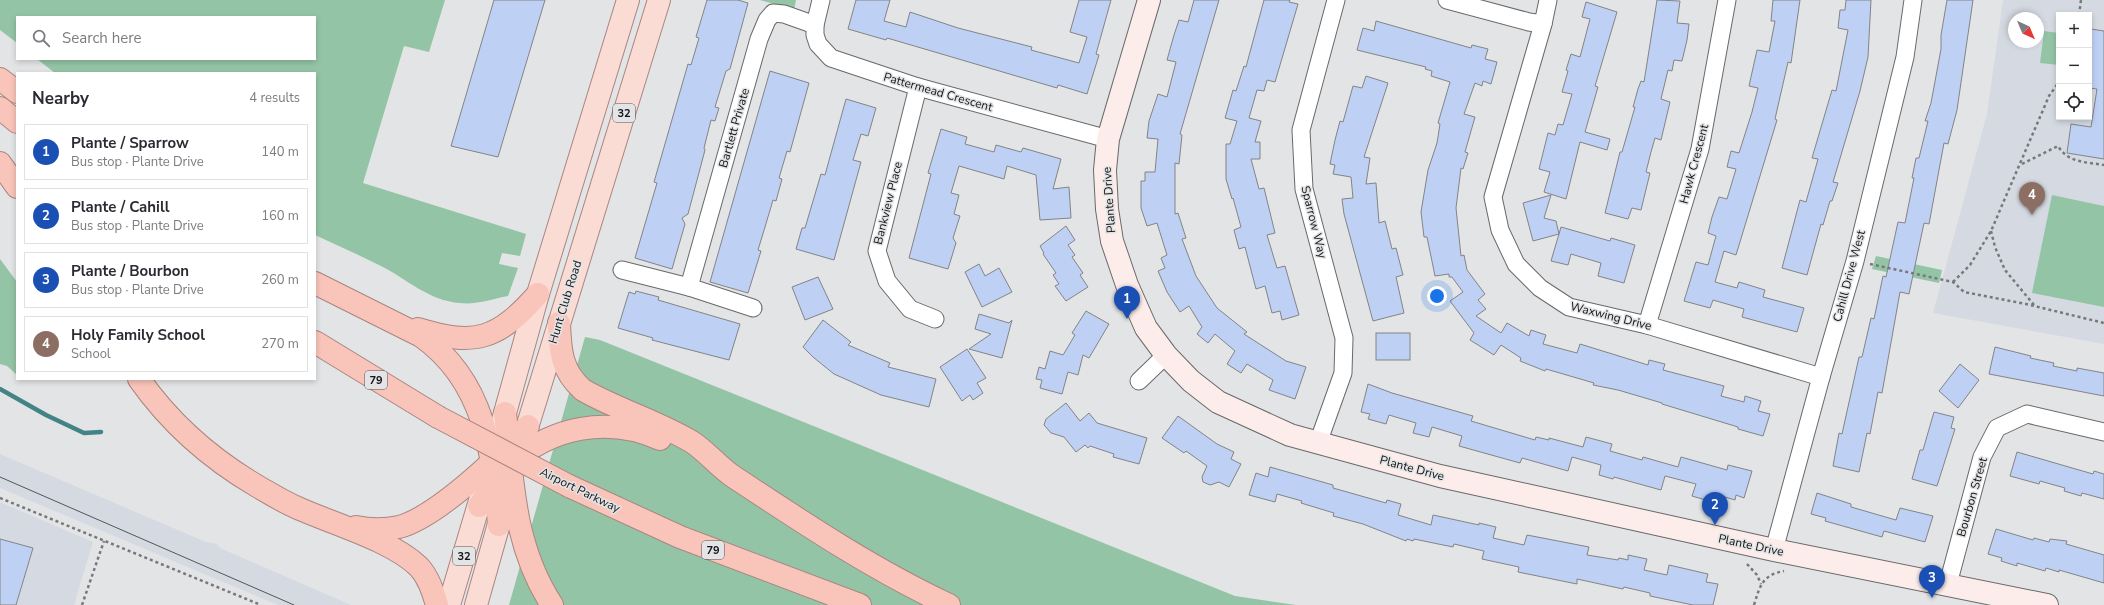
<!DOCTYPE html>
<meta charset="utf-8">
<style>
:root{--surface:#fff;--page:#f2f2f3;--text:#2b2b33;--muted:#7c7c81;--line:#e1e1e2;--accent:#8739a9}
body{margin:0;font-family:"Nunito Sans",sans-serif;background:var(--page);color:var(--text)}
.controls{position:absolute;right:12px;top:12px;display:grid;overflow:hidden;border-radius:0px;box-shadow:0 2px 6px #0003}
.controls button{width:36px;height:36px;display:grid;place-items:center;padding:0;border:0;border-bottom:1px solid var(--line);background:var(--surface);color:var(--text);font:20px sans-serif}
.compass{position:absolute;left:2008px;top:12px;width:36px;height:36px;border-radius:50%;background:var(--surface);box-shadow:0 2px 6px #0003;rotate:136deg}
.you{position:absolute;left:1437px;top:296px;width:14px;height:14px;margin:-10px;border:3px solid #fff;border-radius:50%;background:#1a73e8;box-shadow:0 0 0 6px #1a73e833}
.badge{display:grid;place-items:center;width:26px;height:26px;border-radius:50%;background:var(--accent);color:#fff;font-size:13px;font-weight:700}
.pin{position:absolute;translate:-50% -33px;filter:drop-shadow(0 1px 2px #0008)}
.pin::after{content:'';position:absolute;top:21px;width:14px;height:12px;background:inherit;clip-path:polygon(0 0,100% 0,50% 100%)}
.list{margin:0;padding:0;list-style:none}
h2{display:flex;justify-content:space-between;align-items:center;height:52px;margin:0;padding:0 16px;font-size:17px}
h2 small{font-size:13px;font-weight:400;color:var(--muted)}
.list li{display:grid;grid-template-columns:26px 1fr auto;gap:12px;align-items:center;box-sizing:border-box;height:56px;margin:0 8px 8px;padding:0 8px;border:1px solid var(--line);border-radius:0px}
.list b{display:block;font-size:15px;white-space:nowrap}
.list p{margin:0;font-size:13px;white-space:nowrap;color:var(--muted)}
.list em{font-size:13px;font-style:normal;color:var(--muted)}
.icon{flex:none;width:22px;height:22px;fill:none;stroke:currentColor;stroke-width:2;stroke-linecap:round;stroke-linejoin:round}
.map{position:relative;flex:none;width:2104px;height:605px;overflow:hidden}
.search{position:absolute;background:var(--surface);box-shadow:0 2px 6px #0003;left:16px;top:16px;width:300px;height:44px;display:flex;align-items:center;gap:10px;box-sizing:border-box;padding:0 14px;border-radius:0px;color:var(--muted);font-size:15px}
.panel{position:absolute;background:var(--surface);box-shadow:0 2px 6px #0003;left:16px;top:72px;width:300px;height:308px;border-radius:0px}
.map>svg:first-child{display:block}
.built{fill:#d5dae2;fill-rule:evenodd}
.green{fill:#94c4a6}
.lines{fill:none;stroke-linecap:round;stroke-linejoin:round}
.stream{stroke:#428486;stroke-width:4.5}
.building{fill:#bed0f4;stroke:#838486}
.street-casing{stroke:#69696b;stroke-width:19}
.secondary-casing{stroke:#69696b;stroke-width:24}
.primary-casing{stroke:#a98680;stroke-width:24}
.highway-casing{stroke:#a98680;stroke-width:24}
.path{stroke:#78787a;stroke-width:2.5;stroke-dasharray:3 3;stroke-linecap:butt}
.street{stroke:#fff;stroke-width:17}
.secondary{stroke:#fdedea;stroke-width:22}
.primary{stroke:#fbdcd5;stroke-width:22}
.highway{stroke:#f9c4b9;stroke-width:22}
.tram{stroke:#545556;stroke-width:1}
.highway-bridge-casing{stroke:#a98680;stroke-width:24;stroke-linecap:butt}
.highway-bridge{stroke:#f9c4b9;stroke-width:22}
.labels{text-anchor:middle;stroke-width:3;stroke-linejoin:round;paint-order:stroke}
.shield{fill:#e3e4e6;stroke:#525254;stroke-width:1}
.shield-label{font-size:11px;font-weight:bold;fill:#141415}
.street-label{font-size:12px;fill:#141415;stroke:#e3e4e6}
</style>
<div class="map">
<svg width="2104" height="605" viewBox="0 0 2104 605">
<rect width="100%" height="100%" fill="#e3e4e6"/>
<g class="built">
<path d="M2003 0H2104V344L1933 313 1987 114ZM2059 15H2089V117H2059ZM2014 18H2038V42H2014Z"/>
<polygon points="0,454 206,542 217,544 220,548 351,605 278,605 0,488"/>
<polygon points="0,502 93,542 74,605 0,605"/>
</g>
<g class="green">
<path d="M0 0H445L429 52 404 46 363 183 526 234 520 256 502 253 499 264 518 268 508 296C492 299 476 305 460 303 429 301 407 279 381 266 359 255 337 245 315 235V73H55L37 59H315V17H17V43L0 30Z"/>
<polygon points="760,0 796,0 794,10"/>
<polygon points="2044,31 2059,33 2059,65 2040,63"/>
<polygon points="2052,195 2104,206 2104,307 2032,293"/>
<polygon points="1876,256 1942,270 1939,283 1872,269"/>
<polygon points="0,259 17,282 17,375 7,366 0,364"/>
<polygon points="585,337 600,340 1235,596 1296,605 509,605"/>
</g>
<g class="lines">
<polyline class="stream" points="0,389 46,415 84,433 101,432"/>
</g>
<g class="building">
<polygon points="494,0 545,0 498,157 451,146"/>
<polygon points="707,0 738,0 748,3 730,69 726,71 715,107 719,108 715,121 711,120 704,148 705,150 688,214 682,218 685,224 672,269 635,258 657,183 654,182 688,64 691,65 699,38 696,37"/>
<polygon points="856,0 890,0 884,21 906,27 910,12 958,28 1032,47 1031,50 1079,63 1087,37 1070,32 1079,0 1111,0 1096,54 1099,55 1087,94 1058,85 1057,88 911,45 887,38 886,40 848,29"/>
<polygon points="1194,0 1219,0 1180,134 1182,135 1179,164 1175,163 1175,214 1178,213 1186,238 1182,239 1196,276 1217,308 1247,332 1244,334 1286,361 1306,367 1295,399 1269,390 1273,380 1247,364 1241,373 1227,364 1235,351 1215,334 1208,343 1197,334 1202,327 1189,306 1180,312 1167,292 1158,271 1165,268 1161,258 1167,255 1157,223 1147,226 1141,208 1141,181 1145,181 1145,172 1155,172 1158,139 1147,138 1149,121 1158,94 1167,97 1176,62 1167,60 1174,35 1179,20 1188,22"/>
<polygon points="1264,0 1290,0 1289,2 1298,4 1275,82 1267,80 1264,91 1257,90 1249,118 1261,121 1255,142 1260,142 1260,159 1251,159 1259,189 1264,188 1275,233 1267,235 1277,268 1285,266 1299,315 1282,320 1280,311 1272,313 1265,286 1256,289 1245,247 1239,249 1234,230 1241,227 1233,198 1232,199 1226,179 1226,144 1230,144 1237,121 1225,118 1233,90 1236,91 1244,66 1246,67"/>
<polygon points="1657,0 1680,1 1677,23 1689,24 1687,40 1682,61 1674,60 1672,71 1668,70 1661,99 1670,102 1661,140 1655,138 1651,152 1646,172 1650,173 1641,210 1632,208 1628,219 1605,213 1620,152 1622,152 1635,107 1633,107 1638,89 1641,81 1644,82"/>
<polygon points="1773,0 1800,0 1791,63 1788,62 1775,119 1777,120 1736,255 1724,251 1715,282 1737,288 1739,282 1765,290 1763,297 1804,308 1797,332 1742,317 1744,309 1713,300 1710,308 1684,301 1696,262 1708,265 1716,236 1708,233 1712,217 1719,197 1727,199 1736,169 1727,167 1731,151 1739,153 1752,112 1758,88 1749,86 1757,50 1769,52 1775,21 1771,21"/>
<polygon points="1846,0 1871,0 1868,57 1860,91 1833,182 1838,183 1832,201 1830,201 1823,225 1821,224 1807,275 1782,268 1800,200 1806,202 1818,159 1812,158 1832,90 1836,91 1848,30 1838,28 1840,10 1845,10"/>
<polygon points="1947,0 1973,0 1957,110 1948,144 1944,143 1929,224 1924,223 1909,294 1900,292 1882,393 1878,392 1870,434 1867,433 1859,472 1833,466 1839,433 1842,434 1859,357 1862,357 1871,318 1874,319 1883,276 1886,277 1898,222 1905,223 1914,178 1912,178 1916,158 1919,158 1928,121 1925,121 1931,103 1941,49 1941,35"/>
<polygon points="1586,2 1617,12 1595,86 1598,87 1585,132 1610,139 1607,150 1580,142 1566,199 1544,192 1550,172 1539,169 1548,133 1555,135 1558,124 1563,125 1572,94 1562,92 1568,71 1566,70 1571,54 1580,57 1590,19 1582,17"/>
<polygon points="1376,21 1471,48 1472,45 1488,49 1485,59 1497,62 1491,84 1483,81 1482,86 1475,83 1464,114 1475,117 1465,152 1468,153 1463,169 1461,168 1456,208 1461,256 1464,255 1467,270 1485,294 1478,300 1486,309 1476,316 1501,333 1507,323 1529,336 1531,330 1546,335 1543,344 1577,353 1580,344 1648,365 1649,360 1665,364 1663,370 1724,386 1721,396 1744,402 1745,396 1761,401 1758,411 1770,414 1763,436 1738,429 1738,427 1662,404 1662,403 1618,390 1593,385 1594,383 1546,369 1545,371 1520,361 1521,358 1501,345 1494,355 1470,340 1474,333 1450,301 1463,292 1452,277 1449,277 1449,274 1435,276 1427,237 1424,237 1421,212 1428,170 1437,143 1440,124 1438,123 1450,82 1431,76 1432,71 1425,69 1426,67 1357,50 1363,28 1374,31"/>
<polygon points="2091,29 2104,31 2104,159 2067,153 2071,124 2091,127 2097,89 2089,88"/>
<polygon points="770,71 809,83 790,152 787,151 779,178 782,179 776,201 773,200 765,227 758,250 761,251 748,293 710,282"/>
<polygon points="1366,76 1388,83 1364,157 1370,158 1366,184 1376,183 1379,223 1385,221 1392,249 1396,248 1403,275 1396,277 1404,313 1373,321 1344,214 1342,199 1353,198 1351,177 1333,174 1335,165 1330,164 1335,140 1340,121 1343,122 1353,86 1362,88"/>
<polygon points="846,99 876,108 868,136 861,134 853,160 861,162 834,260 796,249 802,228 805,228 821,174 825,175"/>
<polygon points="941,129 967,137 965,144 994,152 996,145 1021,152 1023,148 1061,159 1053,189 1069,187 1071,218 1040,220 1036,175 1007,166 1004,179 959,166 951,193 959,195 954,214 960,216 953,238 956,243 948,269 909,258 931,174 928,173"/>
<polygon points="1551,195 1544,218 1556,221 1559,234 1561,227 1610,241 1611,238 1635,245 1624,283 1598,276 1601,263 1571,254 1568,265 1551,261 1559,234 1533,241 1523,203"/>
<polygon points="1066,226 1075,240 1068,245 1075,255 1072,257 1083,273 1080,275 1088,287 1066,301 1055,286 1059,284 1053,275 1056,273 1043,254 1044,253 1040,246"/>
<polygon points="979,264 985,276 999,268 1012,292 982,307 965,272"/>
<polygon points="818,277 833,309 805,320 792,287"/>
<polygon points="636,291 659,297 658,300 740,324 729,360 652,340 653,338 618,328 629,292 635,294"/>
<polygon points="1086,311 1109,324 1089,358 1083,355 1078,375 1068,372 1062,394 1040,388 1042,380 1036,379 1039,367 1045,369 1050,351 1063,355 1075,335 1072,333"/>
<polygon points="979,314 1009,323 1012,320 1002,358 969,349 991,334 975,329"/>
<polygon points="823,320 851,342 848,345 890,363 888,367 936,379 929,407 881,395 834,374 813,357 803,347"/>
<rect x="1376" y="333" width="34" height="27"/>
<polygon points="1995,347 2031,356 2030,358 2054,363 2053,366 2077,371 2077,368 2104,373 2104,396 1989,374"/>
<polygon points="967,349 986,378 977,383 983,393 973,400 970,395 962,401 940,367"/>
<polygon points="1960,364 1979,380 1958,408 1939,391"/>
<polygon points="1368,384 1392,393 1473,416 1471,421 1535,440 1536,437 1549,440 1549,438 1583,447 1586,437 1612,444 1610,451 1642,460 1643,457 1678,467 1681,457 1727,470 1728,465 1752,471 1744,498 1736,495 1735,500 1711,493 1709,501 1692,496 1696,484 1665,476 1661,490 1614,477 1613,479 1599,475 1601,465 1572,457 1568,471 1522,458 1520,463 1459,446 1462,436 1432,427 1429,437 1413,433 1416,423 1389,415 1386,424 1368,419 1370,414 1361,412"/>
<polygon points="1066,403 1080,421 1089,413 1097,423 1147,438 1139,464 1113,457 1114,454 1090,446 1088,448 1085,445 1076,452 1064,437 1051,433 1044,425 1046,419"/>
<polygon points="1934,412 1954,417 1951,428 1955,429 1937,486 1912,479 1920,450 1923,450"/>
<polygon points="1178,416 1217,444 1234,452 1231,459 1241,464 1229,487 1219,482 1210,485 1203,482 1202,477 1207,466 1186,451 1184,453 1162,438"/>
<polygon points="2017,452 2093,474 2094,471 2104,474 2104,499 2082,493 2081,496 2064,491 2065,488 2040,481 2039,484 2010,476"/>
<polygon points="1270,467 1333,485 1333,488 1386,503 1387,500 1401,504 1398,515 1431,525 1433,515 1479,525 1479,523 1496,527 1493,538 1524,545 1527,535 1589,547 1587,555 1618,560 1619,558 1628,560 1628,555 1647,559 1644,570 1667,575 1669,565 1708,574 1706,582 1718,584 1713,605 1693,605 1650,596 1650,593 1624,587 1623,589 1577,579 1577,584 1518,572 1519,567 1482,559 1484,551 1454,544 1453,547 1414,539 1413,541 1407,539 1406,541 1363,524 1333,516 1334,513 1301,503 1302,501 1277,494 1275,502 1249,495 1256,473 1268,477"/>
<polygon points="1817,493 1851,504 1851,507 1896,520 1900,508 1933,516 1925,542 1884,531 1882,537 1825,521 1826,518 1811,514"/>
<polygon points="1996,529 2033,540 2034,538 2049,542 2050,539 2067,541 2066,544 2104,555 2104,583 2059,570 2059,572 2046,568 2045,571 2017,563 2017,566 2001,561 2002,558 1988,554"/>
<polygon points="0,539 33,548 16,605 0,605"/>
</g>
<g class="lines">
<g class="street-casing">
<g id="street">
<polyline points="821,0 815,25 815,35 818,44 831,58 918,87 1108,139"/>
<polyline points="1447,0 1529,22 1543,24"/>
<polyline points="1548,0 1543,24 1493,197 1500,230 1516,264 1540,288 1569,307 1647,325 1821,377"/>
<polyline points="918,87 877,251 887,281 910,309 935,319"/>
<polyline points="622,270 689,287 753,308"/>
<polyline points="689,287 759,39 767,20 773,13 784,14 815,25"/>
<polyline points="1647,325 1700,149 1727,0"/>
<polyline points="1139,381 1166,355"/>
<polyline points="1318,443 1343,373 1344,338 1304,189 1301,130 1336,0"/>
<polyline points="1774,550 1821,377 1855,261 1905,57 1913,0"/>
<polyline points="1948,584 1982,457 1997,428 2027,414 2104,432"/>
</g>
</g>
<g class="secondary-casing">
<polyline id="secondary" points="1149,0 1108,139 1105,170 1107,209 1112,241 1127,285 1146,328 1166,355 1191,381 1218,402 1290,435 1440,476 1774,550 2047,605"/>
</g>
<g class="primary-casing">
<g id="primary">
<polyline points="500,431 538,294 628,0"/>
<polyline points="522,444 659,0"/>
<polyline points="449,605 484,487"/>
<polyline points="476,605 504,506"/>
</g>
</g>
<g class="highway-casing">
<g id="highway">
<polyline points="0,79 17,92"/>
<polyline points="0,108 17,122"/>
<polyline points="0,163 17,187"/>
<path d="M315 283 421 336C485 381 493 453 499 525"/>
<path d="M559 323C560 350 561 371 583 390 618 410 657 421 692 442 706 451 717 465 731 475 802 522 872 569 949 605"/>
<path d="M418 329C476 347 498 339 538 294"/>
<polyline points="315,342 438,417"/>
<path d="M139 379C170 423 211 459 257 486 271 494 285 503 300 509 334 524 393 541 419 567 429 578 433 592 437 605"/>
<path d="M505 413C513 482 513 545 552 605"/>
<polyline points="569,486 680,537 860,605"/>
<path d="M479 506C488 492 498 478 510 465 551 426 609 416 660 439"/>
<path d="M356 527C371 530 384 530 399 527 437 517 500 456 528 426"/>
</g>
</g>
<g class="path">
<polyline points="2079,15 2081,0"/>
<path d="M2022 164 2058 146C2068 163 2086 162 2104 165"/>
<polyline points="1991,231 1995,247 2005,270 2034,305"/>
<polyline points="1870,264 1953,282 1964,292 2026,304 2104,323"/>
<polyline points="1953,282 1970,265 1991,231 2049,96 2059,82"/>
<polyline points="0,498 261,605"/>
<polyline points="1747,564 1757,575 1761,584"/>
<polyline points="82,605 104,541"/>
<path d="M1754 605C1760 586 1762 575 1784 571"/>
</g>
<use href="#street" class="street"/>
<use href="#secondary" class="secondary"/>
<use href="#primary" class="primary"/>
<use href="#highway" class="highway"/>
<polyline class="tram" points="0,477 294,605"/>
<g class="highway-bridge-casing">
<polyline id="highway-bridge" points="438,417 569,486"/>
</g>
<use href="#highway-bridge" class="highway-bridge"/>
</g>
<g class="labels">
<g class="shield">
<rect x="613" y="104" width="22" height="18" rx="3"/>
<rect x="365" y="371" width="22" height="18" rx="3"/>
<rect x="702" y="541" width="22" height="18" rx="3"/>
<rect x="453" y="547" width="22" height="18" rx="3"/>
</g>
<g class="shield-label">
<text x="624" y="117">32</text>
<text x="376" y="384">79</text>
<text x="713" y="554">79</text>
<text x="464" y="560">32</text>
</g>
<g class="street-label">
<text transform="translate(938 92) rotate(16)" y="4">Pattermead Crescent</text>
<text transform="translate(734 128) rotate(-74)" y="4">Bartlett Private</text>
<text transform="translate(1694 164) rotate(-75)" y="4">Hawk Crescent</text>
<text transform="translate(1109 200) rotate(-94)" y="4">Plante Drive</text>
<text transform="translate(888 203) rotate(-76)" y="4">Bankview Place</text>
<text transform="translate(1314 222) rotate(76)" y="4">Sparrow Way</text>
<text transform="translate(1849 276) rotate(-75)" y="4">Cahill Drive West</text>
<text transform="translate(565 302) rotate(-73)" y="4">Hunt Club Road</text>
<text transform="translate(1611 316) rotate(14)" y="4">Waxwing Drive</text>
<text transform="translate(1412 468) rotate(15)" y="4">Plante Drive</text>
<text transform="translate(580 490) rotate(26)" y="4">Airport Parkway</text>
<text transform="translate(1972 497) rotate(-74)" y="4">Bourbon Street</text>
<text transform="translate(1751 545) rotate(12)" y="4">Plante Drive</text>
</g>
</g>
</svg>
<div class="controls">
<button>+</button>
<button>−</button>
<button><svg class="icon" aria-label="locate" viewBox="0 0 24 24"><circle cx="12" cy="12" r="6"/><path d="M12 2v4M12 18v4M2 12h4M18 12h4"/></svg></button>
</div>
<svg class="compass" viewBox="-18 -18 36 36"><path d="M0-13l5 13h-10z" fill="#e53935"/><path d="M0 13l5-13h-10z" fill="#7c7c81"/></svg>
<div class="you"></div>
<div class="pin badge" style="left:1127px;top:319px;background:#1a4fb4">1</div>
<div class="pin badge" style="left:1715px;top:525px;background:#1a4fb4">2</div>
<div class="pin badge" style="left:1932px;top:598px;background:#1a4fb4">3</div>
<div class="pin badge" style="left:2032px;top:215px;background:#8d6e63">4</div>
<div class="search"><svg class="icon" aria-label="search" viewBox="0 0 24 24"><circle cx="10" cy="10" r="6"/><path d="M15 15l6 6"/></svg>Search here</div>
<section class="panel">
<h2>Nearby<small>4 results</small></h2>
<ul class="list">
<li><span class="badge" style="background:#1a4fb4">1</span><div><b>Plante / Sparrow</b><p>Bus stop · Plante Drive</p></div><em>140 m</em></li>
<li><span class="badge" style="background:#1a4fb4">2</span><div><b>Plante / Cahill</b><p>Bus stop · Plante Drive</p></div><em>160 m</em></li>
<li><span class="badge" style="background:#1a4fb4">3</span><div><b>Plante / Bourbon</b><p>Bus stop · Plante Drive</p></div><em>260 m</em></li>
<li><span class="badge" style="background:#8d6e63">4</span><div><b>Holy Family School</b><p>School</p></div><em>270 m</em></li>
</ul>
</section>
</div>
